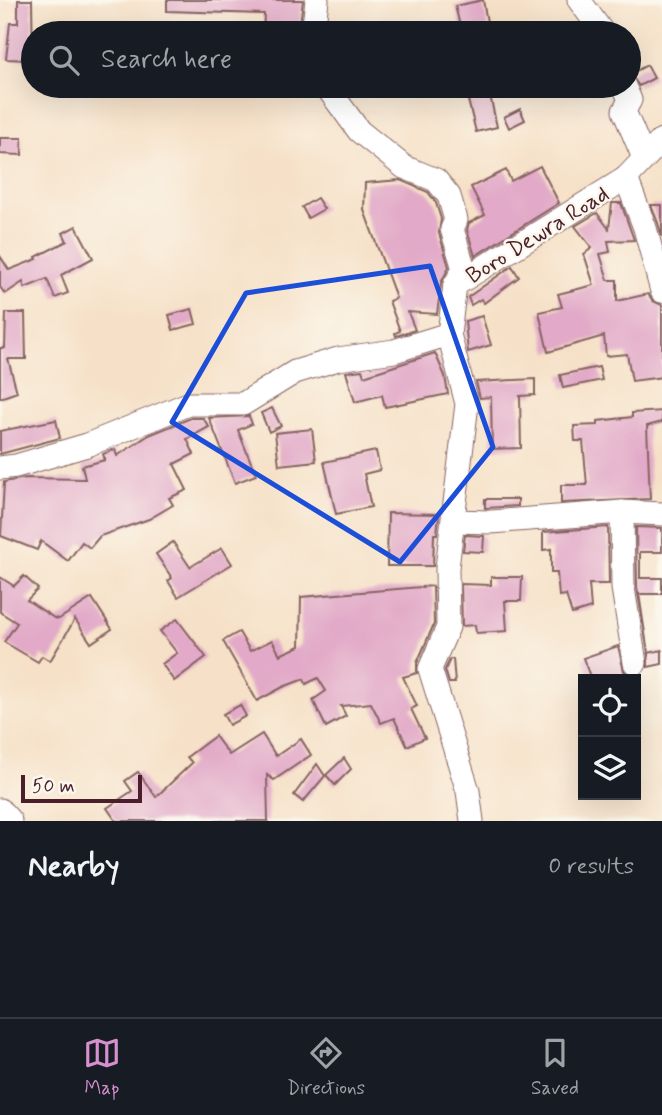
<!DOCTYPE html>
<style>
:root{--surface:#171b24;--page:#242831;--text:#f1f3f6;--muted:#9ea1a6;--line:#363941;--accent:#d690ce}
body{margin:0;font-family:Mynerve,sans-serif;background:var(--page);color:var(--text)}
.controls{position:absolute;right:21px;bottom:21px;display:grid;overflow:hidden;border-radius:0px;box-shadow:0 7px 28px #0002}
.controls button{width:63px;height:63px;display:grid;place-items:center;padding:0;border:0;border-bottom:2px solid var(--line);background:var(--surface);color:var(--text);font:35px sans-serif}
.scale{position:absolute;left:21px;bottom:18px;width:121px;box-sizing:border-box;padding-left:7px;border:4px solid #4a1f2b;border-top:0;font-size:19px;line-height:24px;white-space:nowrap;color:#4a1f2b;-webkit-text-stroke:5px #fbf7ec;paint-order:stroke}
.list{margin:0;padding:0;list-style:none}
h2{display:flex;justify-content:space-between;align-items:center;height:91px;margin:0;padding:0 28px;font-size:30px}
h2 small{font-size:23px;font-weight:400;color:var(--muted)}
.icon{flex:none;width:38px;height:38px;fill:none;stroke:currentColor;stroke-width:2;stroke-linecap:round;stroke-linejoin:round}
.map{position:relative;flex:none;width:662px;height:821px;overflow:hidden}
.search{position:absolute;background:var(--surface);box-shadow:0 7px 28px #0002;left:21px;right:21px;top:21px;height:77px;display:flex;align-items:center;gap:18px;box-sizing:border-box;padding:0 24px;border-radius:38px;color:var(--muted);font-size:26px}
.sheet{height:196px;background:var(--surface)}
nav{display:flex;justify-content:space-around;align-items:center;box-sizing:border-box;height:98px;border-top:2px solid var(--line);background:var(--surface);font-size:19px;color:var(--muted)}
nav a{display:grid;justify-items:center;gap:4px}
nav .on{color:var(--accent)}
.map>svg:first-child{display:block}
.building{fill:#e2aac8}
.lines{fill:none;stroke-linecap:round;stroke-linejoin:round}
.minor-casing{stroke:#866362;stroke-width:25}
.minor{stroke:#fff;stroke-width:23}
.marked{fill:none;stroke:#1d4ed8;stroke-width:5;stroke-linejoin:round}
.labels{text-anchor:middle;stroke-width:5;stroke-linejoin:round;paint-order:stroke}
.street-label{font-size:23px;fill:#4a1f2b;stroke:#fbf7ec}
</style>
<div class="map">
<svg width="662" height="821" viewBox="0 0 662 821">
<rect width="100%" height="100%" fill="#fbf7ec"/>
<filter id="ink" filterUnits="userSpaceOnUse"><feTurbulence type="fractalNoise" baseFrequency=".0143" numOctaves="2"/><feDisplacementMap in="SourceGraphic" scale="14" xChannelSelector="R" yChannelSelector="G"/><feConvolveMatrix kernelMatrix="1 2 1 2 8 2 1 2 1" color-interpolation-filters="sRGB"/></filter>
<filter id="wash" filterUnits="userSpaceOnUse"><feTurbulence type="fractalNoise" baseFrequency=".00686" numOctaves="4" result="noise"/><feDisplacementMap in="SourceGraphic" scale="28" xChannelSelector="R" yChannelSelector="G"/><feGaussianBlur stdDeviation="1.57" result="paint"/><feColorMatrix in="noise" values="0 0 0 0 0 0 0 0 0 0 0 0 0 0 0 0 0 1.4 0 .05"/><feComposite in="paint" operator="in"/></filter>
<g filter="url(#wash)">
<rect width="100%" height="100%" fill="#f6e1c8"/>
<g id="blocks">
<g class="building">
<polygon points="18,0 32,0 33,60 6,59 10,23 18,23"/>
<polygon points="167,0 303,0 299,33 263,33 264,14 167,11"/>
<polygon points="483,0 489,33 462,33 455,6"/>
<polygon points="647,65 654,78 639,86 630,74"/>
<polygon points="474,86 488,86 497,127 476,132 465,88"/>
<polygon points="520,109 525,120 509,128 504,117"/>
<polygon points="0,138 22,138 22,155 0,154"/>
<polygon points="540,166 559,203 475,256 467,230 469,223 485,215 471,187 506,170 511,181"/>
<polygon points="400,180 428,192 436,203 441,219 439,233 449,267 441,283 437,314 408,312 415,330 396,336 395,333 400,331 389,301 396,298 364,210 365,183"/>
<polygon points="317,198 324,209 308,218 302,207"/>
<polygon points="612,203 621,203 634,240 608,241 610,252 600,254 608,280 617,280 617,301 648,294 653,301 662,305 662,377 632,381 627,354 606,356 604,336 548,352 539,312 562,307 558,294 594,285 584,254 592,248 575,226 597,213 609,229"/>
<polygon points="651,205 662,205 662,237 658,223"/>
<polygon points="76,226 93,258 61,275 68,293 55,298 47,279 25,288 23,282 5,294 0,287 0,256 9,270 37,259 36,257 67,241 63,233"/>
<polygon points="512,266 519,277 484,303 481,299 471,305 468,297"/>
<polygon points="192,309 196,324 173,330 169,315"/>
<polygon points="6,313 25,313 26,359 8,359 17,392 0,398 0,348 5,348"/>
<polygon points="482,316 491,345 468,352 465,321"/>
<polygon points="435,353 445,376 448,394 385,407 382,395 355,402 346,372 362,370 364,376"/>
<polygon points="599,367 602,380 563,388 560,375"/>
<polygon points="535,379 535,395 520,396 521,448 492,449 491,397 480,398 476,382"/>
<polygon points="272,408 281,426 269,432 261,413"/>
<polygon points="662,411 662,422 647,426 650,499 561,503 561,485 587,485 583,441 575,441 574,426 598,425 598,421 632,417 632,413"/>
<polygon points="249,416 252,424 238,430 256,475 235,483 209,418"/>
<polygon points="191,418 203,418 209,427 187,439 194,454 174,464 187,490 169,498 173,505 149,519 100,536 90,548 82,542 68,561 41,541 37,550 1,536 4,482 26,478 85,479 82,466 105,460 103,454 115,449 117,456 149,435"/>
<polygon points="56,420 60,438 0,454 0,431"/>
<polygon points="312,429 316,461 279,465 275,433"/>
<polygon points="376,451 380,470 364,474 371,507 336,514 324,462"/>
<polygon points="485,499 518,499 518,506 485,508"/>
<polygon points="388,513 439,514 437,534 434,534 433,566 387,566"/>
<polygon points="608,527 609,584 589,584 591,608 572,614 566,595 559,596 557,573 551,573 551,549 543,550 543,532"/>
<polygon points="636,527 662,528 662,552 640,552 640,578 662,578 662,594 639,594 648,653 637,587"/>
<polygon points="465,535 484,536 483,552 463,551"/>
<polygon points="173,542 190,567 222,548 232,564 178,597 168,581 172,578 156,554"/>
<polygon points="24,576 38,589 27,600 54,618 59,619 92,598 112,629 91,643 75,619 50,661 42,656 38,662 4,642 17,623 0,612 0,577 14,586"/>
<polygon points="491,577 522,577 521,601 505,601 507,631 476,633 475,625 462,626 461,584 491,585"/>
<polygon points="433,586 434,624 417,663 417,673 403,677 417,706 411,709 425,738 407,746 394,718 381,723 371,703 341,706 346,716 326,727 313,700 326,691 318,678 306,684 304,679 283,687 257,701 223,641 239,632 250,651 272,640 280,655 300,646 301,597"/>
<polygon points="177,619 206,657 174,681 162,664 177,653 160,631"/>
<polygon points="618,646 624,671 639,679 591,679 583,658"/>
<polygon points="662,650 662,664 648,667 648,653"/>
<polygon points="450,659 453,659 455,683 449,683 445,670"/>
<polygon points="240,705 246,716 229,725 223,714"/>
<polygon points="262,734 276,756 301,739 311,755 274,780 267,775 268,821 116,821 107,808 132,791 125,781 138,772 156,797 192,763 187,757 215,736 229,755"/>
<polygon points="344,758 351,769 335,785 326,775"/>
<polygon points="317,764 325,776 303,802 294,795"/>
</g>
</g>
</g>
<g filter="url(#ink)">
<use href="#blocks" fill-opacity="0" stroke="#866362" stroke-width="2"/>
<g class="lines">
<g class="minor-casing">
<g id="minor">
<polyline points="579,0 603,33"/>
<polyline points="313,33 317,0"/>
<polyline points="326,86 359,131 404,167 436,180 449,196 456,220 452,229 464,269 455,285"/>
<polyline points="624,86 630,100 624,111 644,158"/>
<polyline points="626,178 645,228 662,291"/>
<polyline points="449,334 467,404 447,568 448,627 430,669 468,791 472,821"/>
<polyline points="0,468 16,466 87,445 188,404 243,404 295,372 338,359 394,351 449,334 455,285 626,178 662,140"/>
<polyline points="622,512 662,514"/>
<polyline points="453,521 491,522 622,512 623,588 635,663"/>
<polyline points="0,810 10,821"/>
</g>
</g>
<use href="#minor" class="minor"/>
</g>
</g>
<path class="marked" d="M430 266 493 447 400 562 172 422 246 293Z"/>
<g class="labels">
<g class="street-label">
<text transform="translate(537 234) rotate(-32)" y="8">Boro Dewra Road</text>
</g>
</g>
</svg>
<div class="controls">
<button><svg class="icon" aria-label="locate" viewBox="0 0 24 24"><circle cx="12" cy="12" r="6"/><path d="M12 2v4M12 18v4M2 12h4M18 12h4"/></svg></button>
<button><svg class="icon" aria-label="layers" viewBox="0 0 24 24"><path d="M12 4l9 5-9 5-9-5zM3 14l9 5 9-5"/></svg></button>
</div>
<div class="scale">50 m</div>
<div class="search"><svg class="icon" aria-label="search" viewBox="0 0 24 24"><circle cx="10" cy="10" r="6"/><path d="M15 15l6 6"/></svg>Search here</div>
</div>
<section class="sheet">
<h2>Nearby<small>0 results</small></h2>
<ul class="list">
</ul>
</section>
<nav>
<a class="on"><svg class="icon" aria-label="map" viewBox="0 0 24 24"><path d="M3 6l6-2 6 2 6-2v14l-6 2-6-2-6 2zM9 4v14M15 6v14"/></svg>Map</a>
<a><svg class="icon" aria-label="directions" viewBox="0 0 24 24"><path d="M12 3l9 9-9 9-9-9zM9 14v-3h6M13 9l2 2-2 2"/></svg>Directions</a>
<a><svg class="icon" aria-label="saved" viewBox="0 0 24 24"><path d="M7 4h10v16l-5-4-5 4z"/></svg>Saved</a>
</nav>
